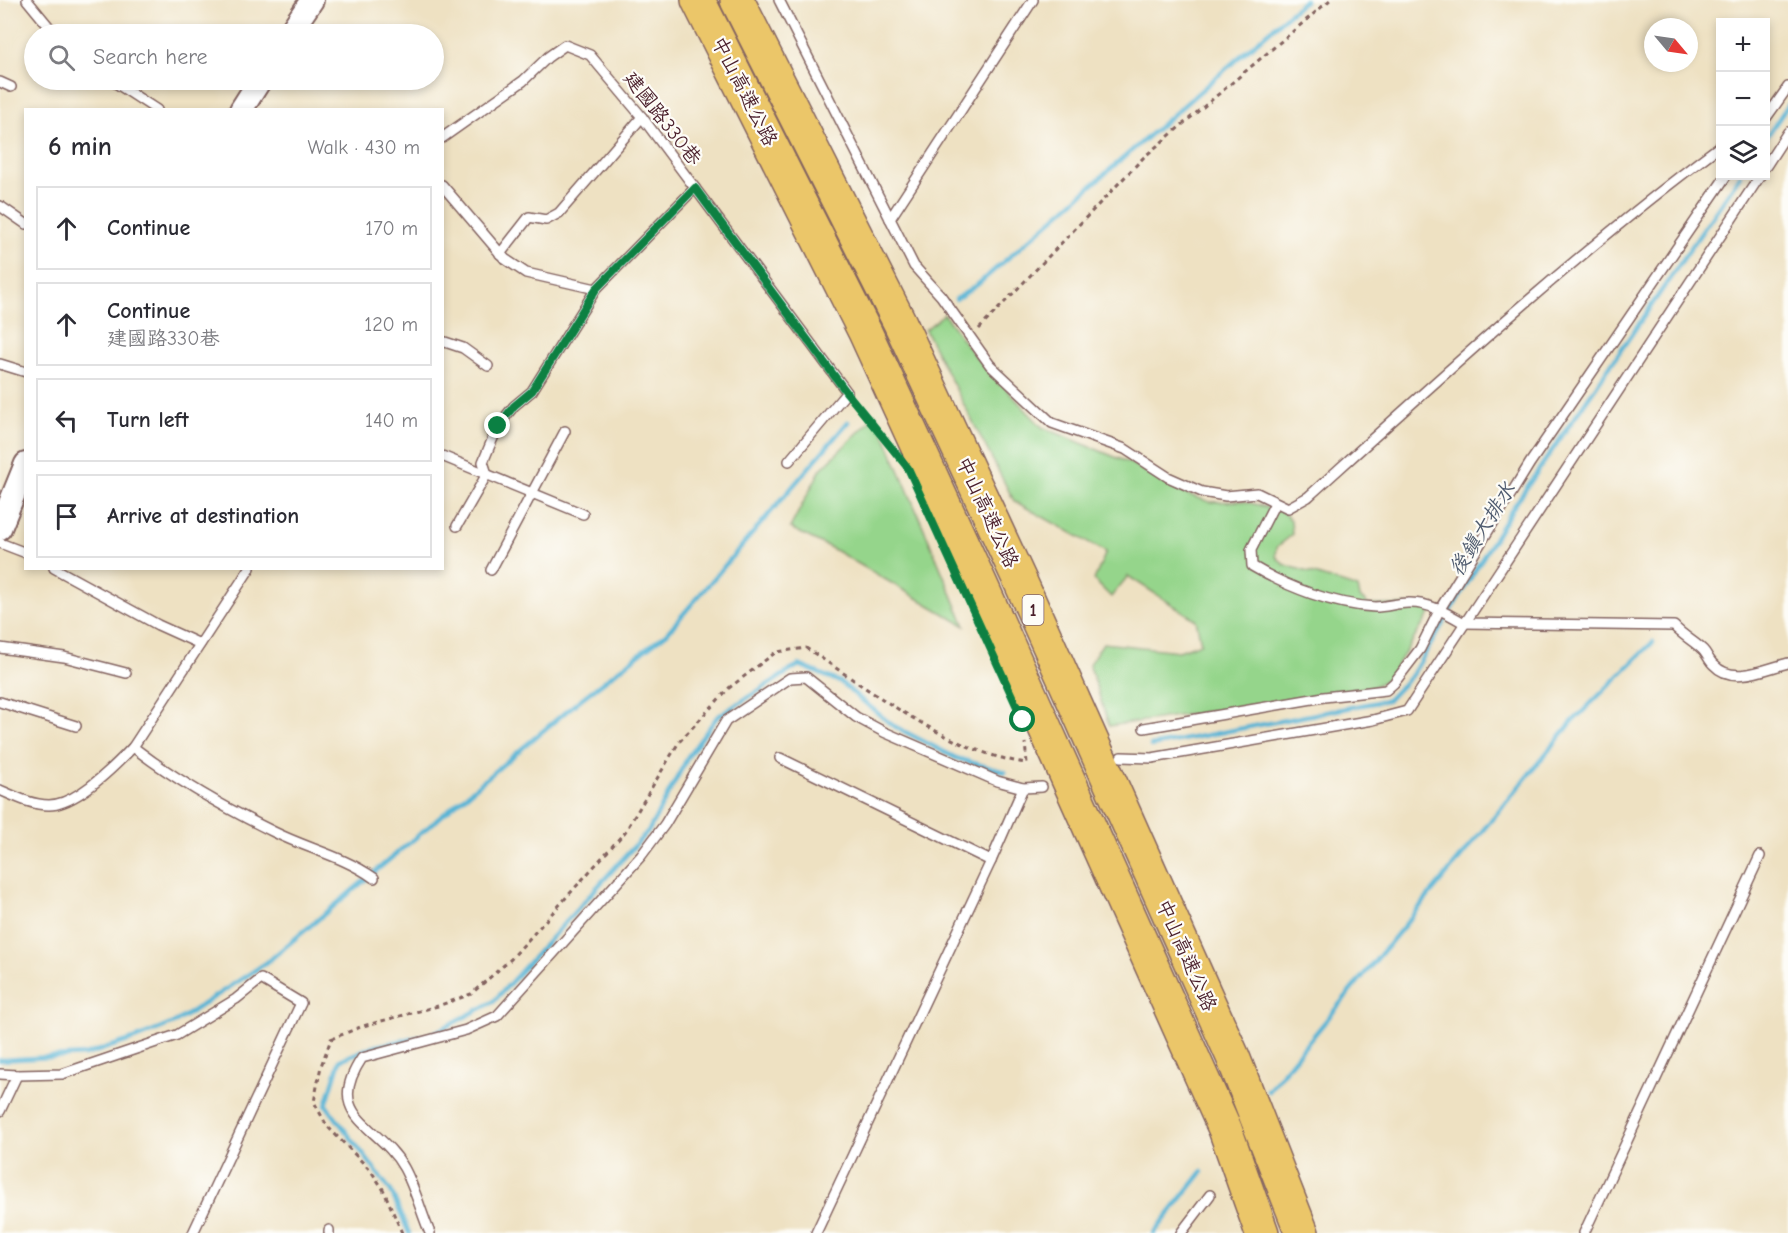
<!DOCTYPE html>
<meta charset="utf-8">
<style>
:root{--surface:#fff;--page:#f2f2f3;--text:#2b2b33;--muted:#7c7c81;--line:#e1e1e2}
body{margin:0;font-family:"Comic Neue","LXGW WenKai TC",sans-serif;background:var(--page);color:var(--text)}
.controls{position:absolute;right:18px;top:18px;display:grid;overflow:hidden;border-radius:0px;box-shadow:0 3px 9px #0003}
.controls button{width:54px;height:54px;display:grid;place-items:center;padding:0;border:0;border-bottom:2px solid var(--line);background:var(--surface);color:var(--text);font:30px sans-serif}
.compass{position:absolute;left:1644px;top:18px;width:54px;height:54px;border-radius:50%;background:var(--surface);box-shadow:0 3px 9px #0003;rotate:119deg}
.stop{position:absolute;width:18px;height:18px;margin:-14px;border:4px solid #0b8043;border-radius:50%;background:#fff}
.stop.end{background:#0b8043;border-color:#fff;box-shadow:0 2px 6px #0008}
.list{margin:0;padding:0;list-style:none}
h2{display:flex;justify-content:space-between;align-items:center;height:78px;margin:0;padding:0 24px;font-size:26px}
h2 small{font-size:20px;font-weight:400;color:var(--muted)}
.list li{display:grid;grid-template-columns:39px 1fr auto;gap:18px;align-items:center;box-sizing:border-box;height:84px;margin:0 12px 12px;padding:0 12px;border:2px solid var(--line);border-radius:0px}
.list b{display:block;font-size:22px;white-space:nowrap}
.list p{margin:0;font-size:20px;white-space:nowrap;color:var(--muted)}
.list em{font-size:20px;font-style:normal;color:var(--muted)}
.icon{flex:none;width:33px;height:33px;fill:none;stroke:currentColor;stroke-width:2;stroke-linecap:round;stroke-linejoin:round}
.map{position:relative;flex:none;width:1788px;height:1233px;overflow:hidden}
.search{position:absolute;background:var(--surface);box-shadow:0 3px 9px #0003;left:24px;top:24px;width:420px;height:66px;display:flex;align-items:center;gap:15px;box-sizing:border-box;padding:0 21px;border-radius:33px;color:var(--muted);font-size:22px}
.panel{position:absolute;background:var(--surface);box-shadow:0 3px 9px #0003;left:24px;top:108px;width:420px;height:462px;border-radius:0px}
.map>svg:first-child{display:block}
.green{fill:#95d58b;stroke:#707a5b;stroke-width:1.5}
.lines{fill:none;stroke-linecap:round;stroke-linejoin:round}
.stream{stroke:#57b4d5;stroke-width:4.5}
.service-casing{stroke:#836360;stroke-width:12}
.tertiary-casing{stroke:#836360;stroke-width:26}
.motorway-casing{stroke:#836360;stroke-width:36}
.path{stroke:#836360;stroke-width:3;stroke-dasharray:4.5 4.5;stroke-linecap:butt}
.service{stroke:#fff;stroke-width:9}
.tertiary{stroke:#fff;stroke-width:22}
.motorway{stroke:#ebc669;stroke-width:33}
.route{stroke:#0b8043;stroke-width:8}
.labels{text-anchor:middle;stroke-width:4.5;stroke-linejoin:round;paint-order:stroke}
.shield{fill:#fdfcf7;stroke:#806168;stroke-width:1.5}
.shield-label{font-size:18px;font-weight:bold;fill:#4a1f2b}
.street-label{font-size:20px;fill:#4a1f2b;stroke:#fdfcf7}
.water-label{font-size:21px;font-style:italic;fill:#4f5b6f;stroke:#fdfcf7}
</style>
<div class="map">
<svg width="1788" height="1233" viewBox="0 0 1788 1233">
<rect width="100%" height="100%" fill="#fdfcf7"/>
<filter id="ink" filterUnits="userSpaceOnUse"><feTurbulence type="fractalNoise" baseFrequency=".0167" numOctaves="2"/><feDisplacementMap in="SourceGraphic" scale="12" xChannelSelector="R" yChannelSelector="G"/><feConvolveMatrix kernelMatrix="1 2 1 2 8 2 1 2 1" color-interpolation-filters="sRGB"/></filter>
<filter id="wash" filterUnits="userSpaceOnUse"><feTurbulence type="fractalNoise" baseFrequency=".008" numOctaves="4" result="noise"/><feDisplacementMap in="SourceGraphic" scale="24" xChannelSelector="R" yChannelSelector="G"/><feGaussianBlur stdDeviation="1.35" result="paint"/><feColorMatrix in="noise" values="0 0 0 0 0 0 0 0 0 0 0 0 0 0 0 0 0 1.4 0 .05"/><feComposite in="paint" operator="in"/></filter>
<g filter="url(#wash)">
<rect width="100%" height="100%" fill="#eee1c2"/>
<g class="green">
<polygon points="944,314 973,354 1042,427 1132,464 1186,494 1210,502 1243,501 1281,511 1291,520 1292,535 1277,547 1276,556 1283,564 1358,588 1360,597 1369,605 1424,605 1431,612 1389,678 1371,688 1109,726 1089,664 1103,643 1179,651 1201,643 1196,620 1128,576 1111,597 1094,580 1106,552 1014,501 925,330"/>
<polygon points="876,415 965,626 833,549 790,528 821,469"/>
</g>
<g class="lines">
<g class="stream">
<polyline points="1766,138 1788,105"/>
<polyline points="956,299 977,285 1305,0"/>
<polyline points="1151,746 1388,700 1412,675 1512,509 1740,176"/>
<polyline points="0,1060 85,1055 137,1038 176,1022 266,963 581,699 667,633 848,422"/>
<polyline points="1268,1091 1572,722 1653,642"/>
<polyline points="409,1233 391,1191 326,1105 340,1060 371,1047 430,1035 493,1002 649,830 689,755 717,717 799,665 840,682 892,725 956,758 1005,772"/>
<polyline points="1154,1233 1202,1172"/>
</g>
</g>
</g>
<g filter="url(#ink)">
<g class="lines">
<g class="service-casing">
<g id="service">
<polyline points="27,0 55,34"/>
<path d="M779 0 914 266 941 296 990 365 1052 423 1125 449 1168 477 1202 492 1226 496 1257 493 1288 508 1308 497C1442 376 1576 253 1720 146"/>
<polyline points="111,80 157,110"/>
<polyline points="0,82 11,87"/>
<polyline points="1766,118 1788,87"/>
<polyline points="442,138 523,81 548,57 565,45 590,55 642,117 847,392 789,461"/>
<polyline points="1766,166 1788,132"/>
<polyline points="442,185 505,259 526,273 596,289"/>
<polyline points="0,206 26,224"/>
<polyline points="890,219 1033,0"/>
<polyline points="500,254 529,217 546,220 559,213 642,117"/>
<polyline points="442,341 463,348 488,366"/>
<polyline points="0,364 26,372"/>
<polyline points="442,456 583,514"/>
<path d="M1275 503 1251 550 1252 566C1287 587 1334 605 1375 607 1386 607 1397 603 1408 603 1428 602 1447 613 1464 623L1674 626C1683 636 1694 641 1703 650 1707 654 1709 661 1714 665 1732 685 1765 669 1788 663"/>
<polyline points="457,526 487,474 483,462 498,426 514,406 532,391 596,289 695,188"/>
<polyline points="0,543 26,553"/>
<polyline points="54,568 158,625 200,644"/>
<polyline points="491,570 565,431"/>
<polyline points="0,648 64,657 126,673"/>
<polyline points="0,702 76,726"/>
<polyline points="1144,728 1324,697 1386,690 1394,683 1420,649 1440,609 1530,463 1726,176"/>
<path d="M133 747C176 780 225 808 274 832 308 849 343 856 374 878"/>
<polyline points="1121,757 1152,758 1373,720 1407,711 1760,176"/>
<polyline points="780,758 991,861"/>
<path d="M0 790C16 797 32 805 49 805 76 805 115 766 133 747L250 568"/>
<polyline points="0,1074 17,1075 0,1111"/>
<polyline points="17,1075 62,1074 177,1035 236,999 261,979 301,1003 193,1233"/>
<polyline points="329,1230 329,1233"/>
<path d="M430 1233C421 1212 415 1188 404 1168 380 1124 322 1118 362 1058L466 1030 497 1016 641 856 665 824 726 721 790 678 806 677 856 717 884 732 997 781 1023 788 1042 787"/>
<polyline points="816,1233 991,861 1023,788"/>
<polyline points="1181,1233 1210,1195"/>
<polyline points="1584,1233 1760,856"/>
</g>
</g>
<g class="tertiary-casing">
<g id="tertiary">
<polyline points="289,34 312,0"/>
<polyline points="241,110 260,80"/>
<polyline points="0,528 26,464"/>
</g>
</g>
<g class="motorway-casing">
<g id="motorway">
<polyline points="698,0 865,332 981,585 1225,1129 1262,1233"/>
<polyline points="737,0 900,323 1021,583 1233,1057 1302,1233"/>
</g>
</g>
<g class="path">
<polyline points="979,329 1144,157 1330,0"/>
<polyline points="854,401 890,445"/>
<path d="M402 1233 383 1189 371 1171 327 1126 314 1102 321 1066 331 1039 363 1026 438 1006 471 994 511 959 625 832 679 742 729 688 776 652 806 648C869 689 952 754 1027 763L1025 743"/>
</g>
<use href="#service" class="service"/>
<use href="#tertiary" class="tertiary"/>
<use href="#motorway" class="motorway"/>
</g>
</g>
<g class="lines" filter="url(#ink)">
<polyline class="route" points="498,426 514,406 532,391 596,289 695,188 847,393 908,468 1023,720"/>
</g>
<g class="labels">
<rect class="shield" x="1022.5" y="595" width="21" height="30" rx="4.5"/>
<g class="shield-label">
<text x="1033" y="616">1</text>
</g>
<g class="street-label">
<text transform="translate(745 91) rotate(63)" y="7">中山高速公路</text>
<text transform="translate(663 118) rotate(52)" y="7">建國路330巷</text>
<text transform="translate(988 512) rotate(65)" y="7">中山高速公路</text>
<text transform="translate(1187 955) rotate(66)" y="7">中山高速公路</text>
</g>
<g class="water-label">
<text transform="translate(1482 529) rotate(-58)" y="7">後鎮大排水</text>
</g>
</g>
</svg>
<div class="controls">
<button>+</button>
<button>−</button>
<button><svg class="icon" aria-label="layers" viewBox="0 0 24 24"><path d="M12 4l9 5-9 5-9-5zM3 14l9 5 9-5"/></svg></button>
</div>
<svg class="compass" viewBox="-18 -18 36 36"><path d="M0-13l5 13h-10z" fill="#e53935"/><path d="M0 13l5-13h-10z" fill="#7c7c81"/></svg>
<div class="stop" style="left:1023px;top:720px"></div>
<div class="stop end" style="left:498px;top:426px"></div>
<div class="search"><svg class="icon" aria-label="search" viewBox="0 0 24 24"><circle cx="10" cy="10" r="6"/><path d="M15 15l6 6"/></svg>Search here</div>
<section class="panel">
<h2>6 min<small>Walk · 430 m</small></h2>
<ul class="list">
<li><svg class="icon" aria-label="ahead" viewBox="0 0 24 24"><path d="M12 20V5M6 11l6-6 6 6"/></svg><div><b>Continue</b></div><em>170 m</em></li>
<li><svg class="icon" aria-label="ahead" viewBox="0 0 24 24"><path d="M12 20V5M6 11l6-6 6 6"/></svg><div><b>Continue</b><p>建國路330巷</p></div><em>120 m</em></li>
<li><svg class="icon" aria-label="left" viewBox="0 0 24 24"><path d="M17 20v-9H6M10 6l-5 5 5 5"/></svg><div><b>Turn left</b></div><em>140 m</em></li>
<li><svg class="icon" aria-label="arrive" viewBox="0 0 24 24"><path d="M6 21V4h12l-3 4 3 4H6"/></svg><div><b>Arrive at destination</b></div></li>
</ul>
</section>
</div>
